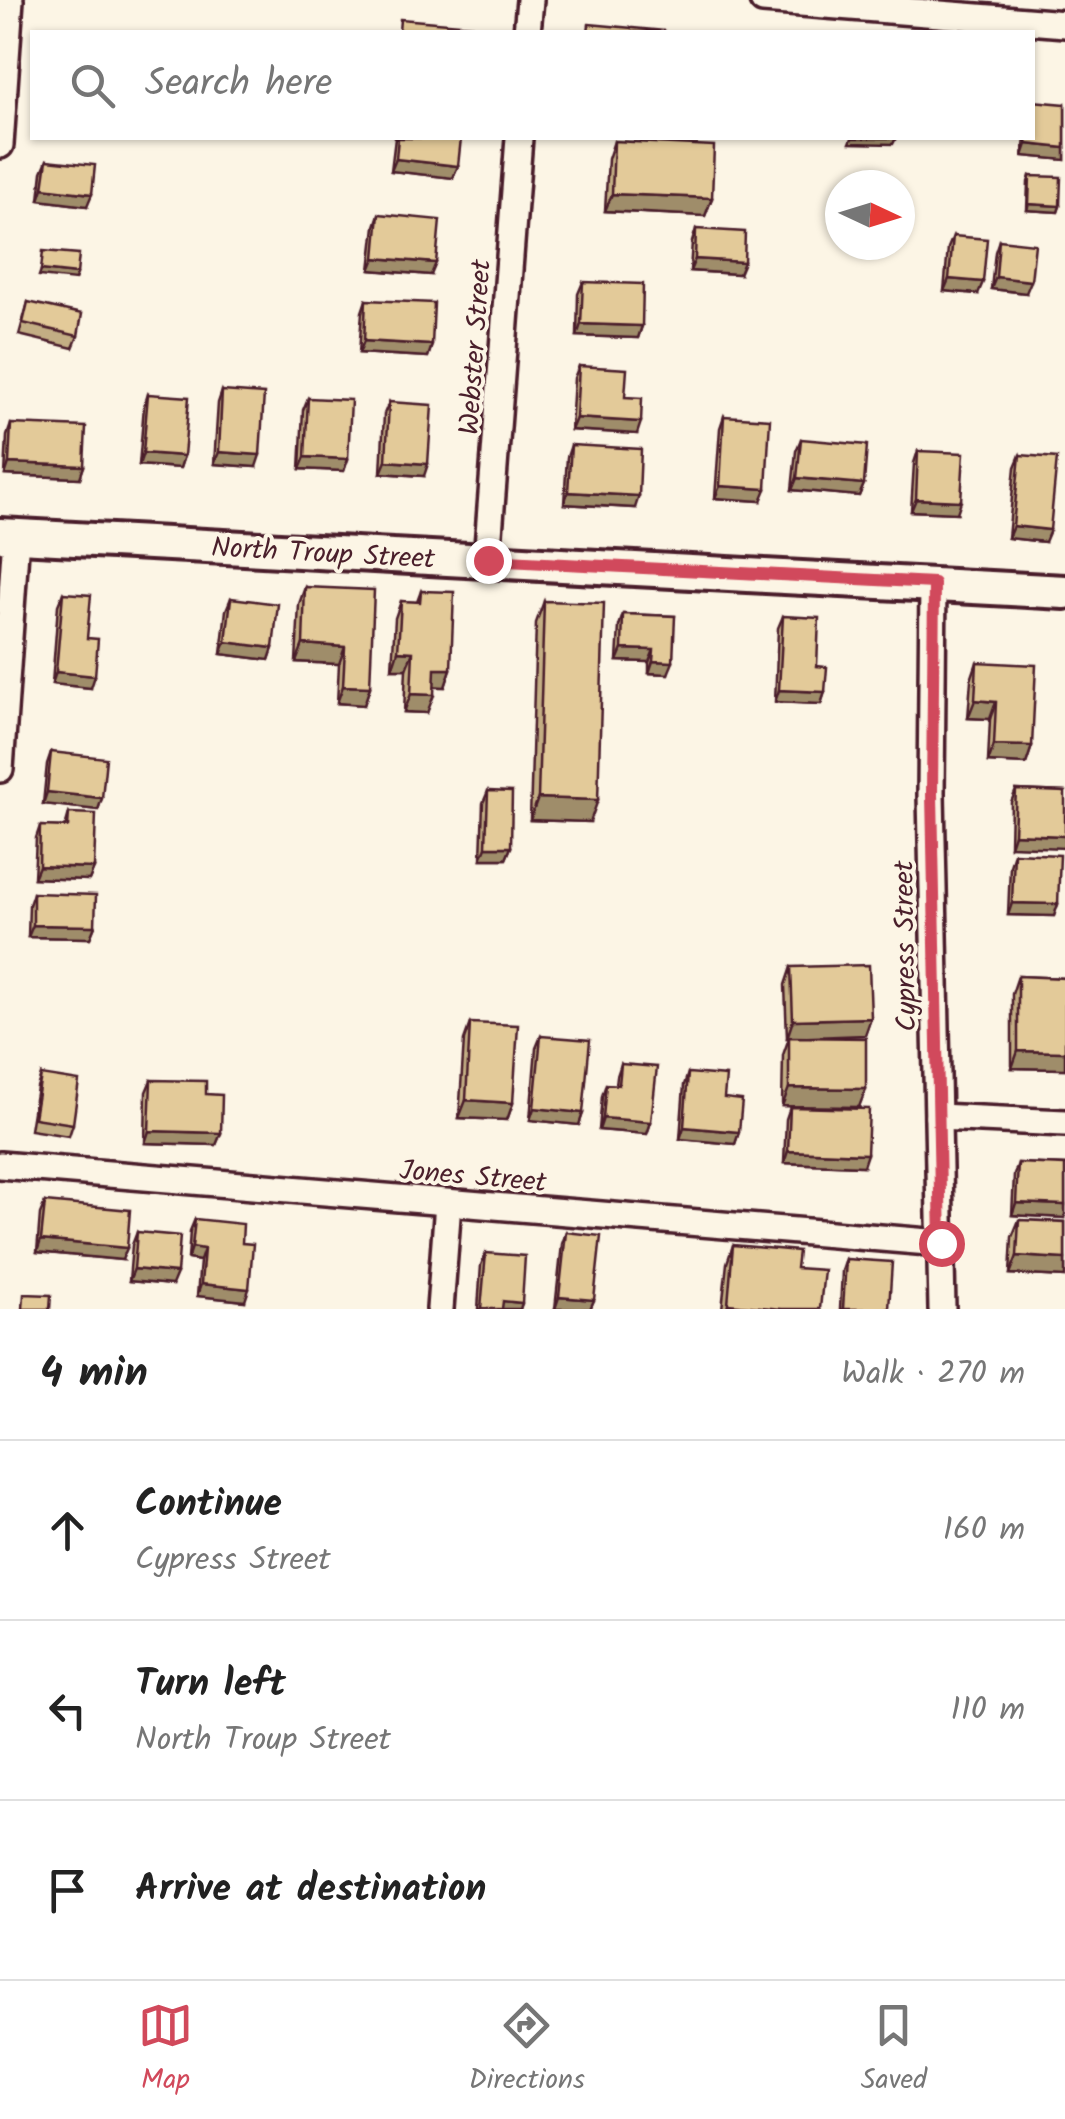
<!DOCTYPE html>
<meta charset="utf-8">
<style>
:root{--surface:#fff;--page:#f6f6f6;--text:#222;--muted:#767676;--line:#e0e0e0;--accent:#d1495b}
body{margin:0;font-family:Kalam,sans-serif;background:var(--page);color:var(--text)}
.compass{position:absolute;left:825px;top:170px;width:90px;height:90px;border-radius:50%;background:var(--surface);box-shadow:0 2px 8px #0004;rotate:94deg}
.stop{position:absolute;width:30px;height:30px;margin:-22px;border:8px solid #d1495b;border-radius:50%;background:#fff}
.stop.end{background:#d1495b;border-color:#fff;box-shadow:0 2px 10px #0008}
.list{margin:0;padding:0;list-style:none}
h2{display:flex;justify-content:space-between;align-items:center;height:130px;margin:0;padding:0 40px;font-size:42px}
h2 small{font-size:32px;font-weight:400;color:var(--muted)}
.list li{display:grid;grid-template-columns:65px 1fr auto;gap:30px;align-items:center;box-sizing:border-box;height:180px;padding:0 40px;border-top:2px solid var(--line)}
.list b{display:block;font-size:38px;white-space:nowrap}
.list p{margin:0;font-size:32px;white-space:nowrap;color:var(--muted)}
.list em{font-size:32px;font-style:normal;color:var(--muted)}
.icon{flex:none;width:55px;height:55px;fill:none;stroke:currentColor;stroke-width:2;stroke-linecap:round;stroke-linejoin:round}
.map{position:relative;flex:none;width:1065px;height:1309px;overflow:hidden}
.search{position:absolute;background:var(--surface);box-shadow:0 2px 8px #0004;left:30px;right:30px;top:30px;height:110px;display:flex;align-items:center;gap:25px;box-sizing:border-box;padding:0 35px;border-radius:0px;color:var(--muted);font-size:38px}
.sheet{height:670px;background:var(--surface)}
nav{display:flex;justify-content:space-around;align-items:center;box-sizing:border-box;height:140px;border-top:2px solid var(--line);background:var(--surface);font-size:28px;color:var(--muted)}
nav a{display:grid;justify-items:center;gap:5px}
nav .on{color:var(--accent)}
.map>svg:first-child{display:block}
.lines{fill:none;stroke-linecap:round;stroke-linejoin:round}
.minor-casing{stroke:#4a1f2b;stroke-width:32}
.tertiary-casing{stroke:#4a1f2b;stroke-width:40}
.minor{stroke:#fcf5e5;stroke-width:25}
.tertiary{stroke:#fcf5e5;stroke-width:32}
.wall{fill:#c3ae84;stroke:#4a1f2b;stroke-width:2.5}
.shaded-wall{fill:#9f8d6b;stroke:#4a1f2b;stroke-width:2.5}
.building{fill:#e3ca99;stroke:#4a1f2b;stroke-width:2.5}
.route{stroke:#d1495b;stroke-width:12}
.labels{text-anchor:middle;stroke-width:8;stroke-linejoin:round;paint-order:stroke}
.street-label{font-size:28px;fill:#4a1f2b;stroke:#fcf5e5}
</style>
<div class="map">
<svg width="1065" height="1309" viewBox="0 0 1065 1309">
<rect width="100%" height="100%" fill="#fcf5e5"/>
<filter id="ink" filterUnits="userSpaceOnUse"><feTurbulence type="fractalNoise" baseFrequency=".01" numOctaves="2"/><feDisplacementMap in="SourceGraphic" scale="20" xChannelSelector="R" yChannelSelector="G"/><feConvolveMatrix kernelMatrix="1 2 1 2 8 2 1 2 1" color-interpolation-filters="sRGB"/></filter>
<g filter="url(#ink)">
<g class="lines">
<g class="minor-casing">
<g id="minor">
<polyline points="763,0 1065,24"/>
<polyline points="527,32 530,0"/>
<polyline points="0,145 10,0"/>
<polyline points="487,560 519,138"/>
<polyline points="933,583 931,794 942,1309"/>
<polyline points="0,769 16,536"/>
<polyline points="938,1117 1065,1123"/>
<polyline points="0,1165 941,1243"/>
<polyline points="440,1309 448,1203"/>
</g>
</g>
<g class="tertiary-casing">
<polyline id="tertiary" points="0,535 1065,592"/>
</g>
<use href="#minor" class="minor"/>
<use href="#tertiary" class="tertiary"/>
</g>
<g class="wall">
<polygon points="1065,104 1065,160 1023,156 1025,138 1032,138"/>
<polygon points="395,138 461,138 453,178 391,171"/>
<polygon points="614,141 712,198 705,216 605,211 608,159"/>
<polygon points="47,160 87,206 39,200 42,172"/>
<polygon points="1030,176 1060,206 1058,212 1027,210 1028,182"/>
<polygon points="379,214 431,275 370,270 375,226"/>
<polygon points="696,229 739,274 690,271 692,242"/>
<polygon points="953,236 978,294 944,291 948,248"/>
<polygon points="999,240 1026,293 991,289 995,252"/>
<polygon points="583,282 642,326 638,338 577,336 578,294"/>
<polygon points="366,300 432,345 428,357 359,353 362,312"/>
<polygon points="28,302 78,336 73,348 19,335"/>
<polygon points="579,366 625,397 637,434 571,430 574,378"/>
<polygon points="222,391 256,467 214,464 218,403"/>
<polygon points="148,394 184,456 180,468 139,465 144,406"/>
<polygon points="308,398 348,459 344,471 300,469 303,410"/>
<polygon points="389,402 424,476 381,473 384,414"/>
<polygon points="724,416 761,501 715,498 720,428"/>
<polygon points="11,424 84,466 80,478 5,475 7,436"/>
<polygon points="801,439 864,484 859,496 792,490 796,451"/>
<polygon points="571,445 635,508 564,504 567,457"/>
<polygon points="918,451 957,513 911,511 914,463"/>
<polygon points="1020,455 1045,542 1008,538 1015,467"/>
<polygon points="305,587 370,687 364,705 337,703 339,664 296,662 299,604"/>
<polygon points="421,591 451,669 445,687 434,687 427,713 404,712 406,669 392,669 395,618 401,601 417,602"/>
<polygon points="63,593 87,638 91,688 52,684 58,605"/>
<polygon points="231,598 273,648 269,660 221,654 226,610"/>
<polygon points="544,601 590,822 530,820 536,623"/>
<polygon points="623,614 675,616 668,674 649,673 649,662 617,661 619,626"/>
<polygon points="783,616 817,666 825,692 821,704 775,702 778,628"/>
<polygon points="977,662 1032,746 1026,764 988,762 990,719 968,718 971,680"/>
<polygon points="51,752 102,798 98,810 43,804 47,764"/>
<polygon points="1016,790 1065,792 1010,846 1011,802"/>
<polygon points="488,791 511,847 506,859 481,859 483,803"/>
<polygon points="69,813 94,868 89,880 34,878 36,838 40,826 65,827"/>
<polygon points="1014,853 1058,904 1054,916 1008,915 1010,866"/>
<polygon points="33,893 95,926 90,938 28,937 29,905"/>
<polygon points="791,967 871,1018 865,1035 804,1037 859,1107 782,1106 783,1055 789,1038 787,1038 785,985"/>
<polygon points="1018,976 1065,978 1065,1069 1012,1068 1012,994"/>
<polygon points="470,1023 513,1103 507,1120 459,1118 464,1040"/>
<polygon points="541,1036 583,1113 579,1125 530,1120 536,1048"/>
<polygon points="621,1064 651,1122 647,1134 599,1130 602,1096 606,1084 616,1085 617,1076"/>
<polygon points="688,1073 724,1098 739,1132 735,1144 680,1139 684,1085"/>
<polygon points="41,1075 73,1124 69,1136 30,1130 37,1087"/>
<polygon points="151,1080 206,1094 221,1133 216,1145 145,1143 146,1092"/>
<polygon points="790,1107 863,1166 784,1163 786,1119"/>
<polygon points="1018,1163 1065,1165 1065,1218 1012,1215 1014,1175"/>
<polygon points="45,1202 122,1260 37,1252 40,1214"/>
<polygon points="195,1219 242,1243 245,1301 197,1296 200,1261 188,1259 190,1231"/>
<polygon points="1019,1220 1065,1222 1065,1277 1010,1274 1012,1237"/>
<polygon points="137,1232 172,1285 129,1281 132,1245"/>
<polygon points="566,1232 594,1300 590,1309 555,1309 562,1244"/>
<polygon points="733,1245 796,1268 820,1309 722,1309 727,1263"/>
<polygon points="486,1253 522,1303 520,1309 478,1309 481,1265"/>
<polygon points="846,1259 889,1309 840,1309 842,1271"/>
</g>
<g class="shaded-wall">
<polygon points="852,138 896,138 893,144 850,143"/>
<polygon points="1027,144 1065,148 1065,160 1023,156"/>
<polygon points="396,159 458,166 453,178 391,171"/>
<polygon points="43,188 92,194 87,206 39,200"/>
<polygon points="612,194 712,198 705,216 605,211"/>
<polygon points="1029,204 1060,206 1058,212 1027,210"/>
<polygon points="375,258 436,263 431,275 370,270"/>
<polygon points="695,259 744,262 739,274 690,271"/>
<polygon points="41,270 77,274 75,280 39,276"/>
<polygon points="996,277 1031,281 1026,293 991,289"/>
<polygon points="949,279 983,282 978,294 944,291"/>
<polygon points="581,324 642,326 638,338 577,336"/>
<polygon points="364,341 432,345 428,357 359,353"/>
<polygon points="576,418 641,422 637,434 571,430"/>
<polygon points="219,452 260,455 256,467 214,464"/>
<polygon points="143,453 184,456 180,468 139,465"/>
<polygon points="305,457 348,459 344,471 300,469"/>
<polygon points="386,461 428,464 424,476 381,473"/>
<polygon points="9,463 84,466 80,478 5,475"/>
<polygon points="797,478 864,484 859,496 792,490"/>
<polygon points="720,486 766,489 761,501 715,498"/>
<polygon points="568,492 639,496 635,508 564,504"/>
<polygon points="916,499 961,501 957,513 911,511"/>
<polygon points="1013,526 1050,530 1045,542 1008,538"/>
<polygon points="226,642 273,648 269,660 221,654"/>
<polygon points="303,644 345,647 339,664 296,662"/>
<polygon points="622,649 654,650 649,662 617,661"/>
<polygon points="398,651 413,652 406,669 392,669"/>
<polygon points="653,661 673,662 668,674 649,673"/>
<polygon points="435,669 451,669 445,687 428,686"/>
<polygon points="56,672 95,676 91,688 52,684"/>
<polygon points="343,686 370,687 364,705 337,703"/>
<polygon points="779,690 825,692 821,704 775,702"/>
<polygon points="411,694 434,695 427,713 404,712"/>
<polygon points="975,700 996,702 990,719 968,718"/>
<polygon points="994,745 1032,746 1026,764 988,762"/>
<polygon points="47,792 102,798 98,810 43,804"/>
<polygon points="538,798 598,800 590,822 530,820"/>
<polygon points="1014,834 1065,836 1065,848 1010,846"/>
<polygon points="486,847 511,847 506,859 481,859"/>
<polygon points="39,866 94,868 89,880 34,878"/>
<polygon points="1012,903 1058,904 1054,916 1008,915"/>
<polygon points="33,925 95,926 90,938 28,937"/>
<polygon points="871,1018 865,1035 787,1038 793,1020"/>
<polygon points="1018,1051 1065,1052 1065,1069 1012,1068"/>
<polygon points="789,1088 866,1089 859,1107 782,1106"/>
<polygon points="466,1100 513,1103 507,1120 459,1118"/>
<polygon points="534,1108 583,1113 579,1125 530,1120"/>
<polygon points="603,1118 651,1122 647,1134 599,1130"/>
<polygon points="684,1127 739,1132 735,1144 680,1139"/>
<polygon points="149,1131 221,1133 216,1145 145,1143"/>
<polygon points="788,1151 867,1154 863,1166 784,1163"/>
<polygon points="1016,1203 1065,1205 1065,1218 1012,1215"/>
<polygon points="41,1240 127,1248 122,1260 37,1252"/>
<polygon points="192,1247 204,1249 200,1261 188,1259"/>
<polygon points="1017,1256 1065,1259 1065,1277 1010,1274"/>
<polygon points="134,1269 177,1273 172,1285 129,1281"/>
<polygon points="201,1284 249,1289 245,1301 197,1296"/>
<polygon points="559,1297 594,1300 590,1309 555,1309"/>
<polygon points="503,1301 522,1303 520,1309 500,1309"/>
<polygon points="728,1304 782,1309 726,1309"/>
</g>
<g class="building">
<polygon points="400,19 471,25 471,32 399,32"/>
<polygon points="589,24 664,31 664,32 588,32"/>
<polygon points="1032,101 1065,104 1065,148 1027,144 1028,138 1032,138"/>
<polygon points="398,138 461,138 458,166 396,159"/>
<polygon points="614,141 714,146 712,198 612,194"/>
<polygon points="47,160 95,165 92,194 43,188"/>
<polygon points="1030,176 1061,177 1060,206 1029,204"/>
<polygon points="379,214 440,220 436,263 375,258"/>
<polygon points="696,229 745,232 744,262 695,259"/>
<polygon points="953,236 987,239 983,282 949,279"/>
<polygon points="999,240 1035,244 1031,281 996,277"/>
<polygon points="43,251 79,254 77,274 41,270"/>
<polygon points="583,282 643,284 642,326 581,324"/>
<polygon points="366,300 434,303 432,345 364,341"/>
<polygon points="28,302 82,314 78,336 23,323"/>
<polygon points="579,366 627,369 625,397 642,398 641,422 576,418"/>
<polygon points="222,391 264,394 260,455 219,452"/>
<polygon points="148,394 189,397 184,456 143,453"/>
<polygon points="308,398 351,400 348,459 305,457"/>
<polygon points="389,402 432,405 428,464 386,461"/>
<polygon points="724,416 770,419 766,489 720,486"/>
<polygon points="11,424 86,427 84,466 9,463"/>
<polygon points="801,439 867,445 864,484 797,478"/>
<polygon points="571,445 641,449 639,496 568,492"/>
<polygon points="918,451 964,453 961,501 916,499"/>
<polygon points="1020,455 1057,458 1050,530 1013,526"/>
<polygon points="305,587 374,590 370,687 343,686 345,647 303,644"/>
<polygon points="421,591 454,592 451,669 435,669 434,695 411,694 413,652 398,651 401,601 420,602"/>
<polygon points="63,593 91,595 87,638 98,639 95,676 56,672"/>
<polygon points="231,598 278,604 273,648 226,642"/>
<polygon points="544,601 604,603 598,800 538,798"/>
<polygon points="623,614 675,616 673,662 653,661 654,650 622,649"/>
<polygon points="783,616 819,618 817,666 827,667 825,692 779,690"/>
<polygon points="977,662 1036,665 1032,746 994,745 996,702 975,700"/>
<polygon points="51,752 106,758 102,798 47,792"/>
<polygon points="1016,790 1065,792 1065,836 1014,834"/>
<polygon points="488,791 512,792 511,847 486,847"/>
<polygon points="69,813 96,814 94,868 39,866 40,826 68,827"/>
<polygon points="1014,853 1060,855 1058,904 1012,903"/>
<polygon points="33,893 96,895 95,926 33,925"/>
<polygon points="869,965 871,1018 793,1020 791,967"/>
<polygon points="1018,976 1065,978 1065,1052 1018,1051"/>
<polygon points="470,1023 518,1025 513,1103 466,1100"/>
<polygon points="541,1036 590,1040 583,1113 534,1108"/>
<polygon points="789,1037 866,1038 866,1089 789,1088"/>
<polygon points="621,1064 657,1067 651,1122 603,1118 606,1084 619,1085"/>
<polygon points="688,1073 726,1076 724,1098 742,1100 739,1132 684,1127"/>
<polygon points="41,1075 79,1081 73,1124 34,1118"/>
<polygon points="151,1080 206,1081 206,1094 222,1095 221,1133 149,1131"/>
<polygon points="790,1107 869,1109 867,1154 788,1151"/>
<polygon points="1018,1163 1065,1165 1065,1205 1016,1203"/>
<polygon points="45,1202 130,1210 127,1248 41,1240"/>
<polygon points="195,1219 243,1224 242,1243 253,1244 249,1289 201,1284 204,1249 192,1247"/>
<polygon points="1019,1220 1065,1222 1065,1259 1017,1256"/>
<polygon points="137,1232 180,1236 177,1273 134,1269"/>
<polygon points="566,1232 601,1236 594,1300 559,1297"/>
<polygon points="733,1245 798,1251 796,1268 824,1270 820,1309 782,1309 728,1304"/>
<polygon points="486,1253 525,1256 522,1303 503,1301 502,1309 481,1309"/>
<polygon points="846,1259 892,1262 889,1309 843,1309"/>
<polygon points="24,1294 51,1295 50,1309 23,1309"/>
</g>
</g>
<g class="lines" filter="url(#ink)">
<polyline class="route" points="488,560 934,583 932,794 941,1243"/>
</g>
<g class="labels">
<g class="street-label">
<text transform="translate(474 347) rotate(-86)" y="10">Webster Street</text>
<text transform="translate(323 552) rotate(3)" y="10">North Troup Street</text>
<text transform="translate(904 946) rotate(-91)" y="10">Cypress Street</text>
<text transform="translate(473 1175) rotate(5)" y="10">Jones Street</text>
</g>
</g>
</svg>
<svg class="compass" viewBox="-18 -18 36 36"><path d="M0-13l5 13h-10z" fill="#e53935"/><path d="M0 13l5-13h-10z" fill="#767676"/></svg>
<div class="stop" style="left:941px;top:1243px"></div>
<div class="stop end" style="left:488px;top:560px"></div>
<div class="search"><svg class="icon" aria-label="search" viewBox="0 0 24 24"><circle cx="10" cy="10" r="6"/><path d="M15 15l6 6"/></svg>Search here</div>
</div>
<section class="sheet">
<h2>4 min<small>Walk · 270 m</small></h2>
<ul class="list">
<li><svg class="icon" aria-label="ahead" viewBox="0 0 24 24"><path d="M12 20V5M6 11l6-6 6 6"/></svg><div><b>Continue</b><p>Cypress Street</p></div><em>160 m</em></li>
<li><svg class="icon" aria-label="left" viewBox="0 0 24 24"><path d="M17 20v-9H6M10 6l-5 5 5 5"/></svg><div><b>Turn left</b><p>North Troup Street</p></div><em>110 m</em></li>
<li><svg class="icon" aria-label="arrive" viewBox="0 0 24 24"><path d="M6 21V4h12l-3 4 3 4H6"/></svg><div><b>Arrive at destination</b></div></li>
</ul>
</section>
<nav>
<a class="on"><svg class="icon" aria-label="map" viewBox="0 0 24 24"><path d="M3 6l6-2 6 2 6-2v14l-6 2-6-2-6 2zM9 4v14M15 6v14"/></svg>Map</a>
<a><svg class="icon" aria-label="directions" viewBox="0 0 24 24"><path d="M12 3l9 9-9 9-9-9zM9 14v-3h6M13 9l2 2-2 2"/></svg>Directions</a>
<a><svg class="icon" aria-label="saved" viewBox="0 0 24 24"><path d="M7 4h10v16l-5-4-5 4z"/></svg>Saved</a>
</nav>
